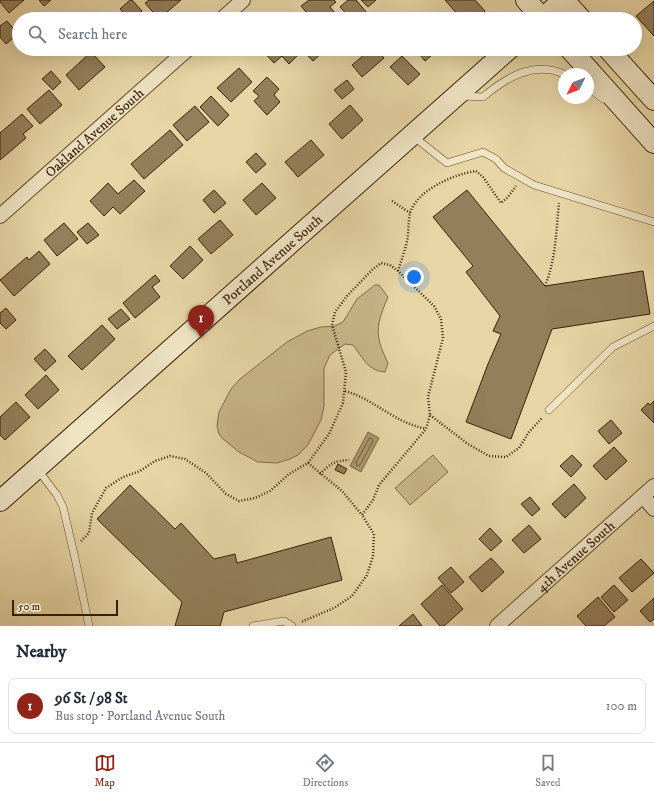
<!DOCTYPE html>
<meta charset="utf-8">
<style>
:root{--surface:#fff;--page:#f6f6f7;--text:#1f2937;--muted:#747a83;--line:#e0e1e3;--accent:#8f2418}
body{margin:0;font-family:"IM FELL DW Pica",serif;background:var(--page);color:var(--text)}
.compass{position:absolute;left:558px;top:68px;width:36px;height:36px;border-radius:50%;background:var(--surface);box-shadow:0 4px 16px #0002;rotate:228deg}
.scale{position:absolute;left:12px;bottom:10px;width:106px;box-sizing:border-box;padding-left:4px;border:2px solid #392109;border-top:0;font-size:11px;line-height:14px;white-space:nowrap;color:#392109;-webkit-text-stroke:3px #efe4c4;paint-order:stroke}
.you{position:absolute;left:414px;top:277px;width:14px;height:14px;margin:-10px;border:3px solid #fff;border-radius:50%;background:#1a73e8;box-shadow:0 0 0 6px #1a73e833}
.badge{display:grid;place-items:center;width:26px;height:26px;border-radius:50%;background:var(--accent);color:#fff;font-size:13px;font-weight:700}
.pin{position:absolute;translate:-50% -33px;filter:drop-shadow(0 1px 2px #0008)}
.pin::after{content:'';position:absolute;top:21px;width:14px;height:12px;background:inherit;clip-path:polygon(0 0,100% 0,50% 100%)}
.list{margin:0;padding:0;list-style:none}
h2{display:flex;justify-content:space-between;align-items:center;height:52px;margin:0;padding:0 16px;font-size:17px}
h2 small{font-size:13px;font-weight:400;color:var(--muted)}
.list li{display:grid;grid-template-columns:26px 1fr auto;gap:12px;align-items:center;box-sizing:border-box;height:56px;margin:0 8px 8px;padding:0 8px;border:1px solid var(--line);border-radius:8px}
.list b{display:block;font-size:15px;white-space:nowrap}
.list p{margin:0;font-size:13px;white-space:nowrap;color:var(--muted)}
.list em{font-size:13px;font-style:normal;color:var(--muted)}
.icon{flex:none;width:22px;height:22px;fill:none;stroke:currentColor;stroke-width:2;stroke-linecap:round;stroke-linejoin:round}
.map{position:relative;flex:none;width:654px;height:626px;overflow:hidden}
.search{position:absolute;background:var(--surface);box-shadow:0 4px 16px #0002;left:12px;right:12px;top:12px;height:44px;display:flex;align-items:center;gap:10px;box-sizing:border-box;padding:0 14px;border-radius:22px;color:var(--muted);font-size:15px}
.sheet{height:116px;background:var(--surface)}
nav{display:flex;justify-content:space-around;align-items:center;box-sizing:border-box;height:56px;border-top:1px solid var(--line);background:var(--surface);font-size:11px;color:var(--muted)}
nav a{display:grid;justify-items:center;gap:2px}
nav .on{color:var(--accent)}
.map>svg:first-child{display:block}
.green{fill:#c9b68a;stroke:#816c4a}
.water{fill:#ac9870;stroke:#7e6847}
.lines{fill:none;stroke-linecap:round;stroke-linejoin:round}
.shore{stroke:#725c3c;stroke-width:1}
.building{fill:#937f5a;stroke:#392109}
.service-casing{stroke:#644e30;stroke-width:8}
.minor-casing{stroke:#644e30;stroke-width:16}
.secondary-casing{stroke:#392109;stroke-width:22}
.path{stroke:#392109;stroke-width:2.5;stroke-dasharray:1 2;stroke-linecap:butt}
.service{stroke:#efe4c4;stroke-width:7}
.minor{stroke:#efe4c4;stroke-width:14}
.secondary{stroke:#efe4c4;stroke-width:20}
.labels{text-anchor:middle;stroke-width:4;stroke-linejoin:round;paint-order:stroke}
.street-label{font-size:14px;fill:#392109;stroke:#efe4c4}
</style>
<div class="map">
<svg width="654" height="626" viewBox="0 0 654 626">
<rect width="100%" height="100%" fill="#e7d5a5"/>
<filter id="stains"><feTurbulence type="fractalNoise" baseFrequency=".005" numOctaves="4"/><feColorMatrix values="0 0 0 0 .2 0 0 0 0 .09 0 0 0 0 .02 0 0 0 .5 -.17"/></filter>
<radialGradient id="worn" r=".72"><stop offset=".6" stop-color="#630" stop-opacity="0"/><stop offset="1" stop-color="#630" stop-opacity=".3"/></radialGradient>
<g class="green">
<path d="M375 285H379L388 297C376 325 374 335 388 363L385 372C368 371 363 358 353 345L345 344 330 355 324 368V406L321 420 308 445 298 455 290 459 277 463 258 462 239 452 222 438 219 434 217 426 219 412 231 389 240 379 287 342 307 331 321 327 335 326 343 322 357 299Z"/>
<polygon points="433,455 448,472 410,505 395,488"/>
</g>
<polygon class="water" points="368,432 379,438 361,472 350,466"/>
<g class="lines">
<polygon class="shore" points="370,438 372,439 373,441 360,465 357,466 356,463"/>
</g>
<g class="building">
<polygon points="0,0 24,0 9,13 0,2"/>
<polygon points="39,0 51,0 44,6"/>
<polygon points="130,0 132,0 142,11 132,19 129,19 120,9"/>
<polygon points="149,0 181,0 159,19 145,3"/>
<polygon points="309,0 334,0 336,2 330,7 335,13 327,19 322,19 320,17 318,19 312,19 301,6"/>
<polygon points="348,0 356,0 367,13 360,19 351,19 340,7"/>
<polygon points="361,0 376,0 368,7"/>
<polygon points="445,0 475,0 485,11 477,19 454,19 458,15"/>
<polygon points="654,1 654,36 636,16"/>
<polygon points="7,21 18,34 6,44 0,37 0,26"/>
<polygon points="261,49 293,49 298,55 289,64 282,56 274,63"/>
<polygon points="303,49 322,49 324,51 313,61 302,50"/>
<polygon points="371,49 376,49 384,58 362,77 352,65"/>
<polygon points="415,49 439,49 425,61"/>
<polygon points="91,52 105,67 79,90 66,75"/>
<polygon points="402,56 420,74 408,85 390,67"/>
<polygon points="239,68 252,82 231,102 217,88"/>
<polygon points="51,71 61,82 53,90 42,79"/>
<polygon points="267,77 279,89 274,95 280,102 267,115 254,101 259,96 253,91"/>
<polygon points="347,80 354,89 342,99 334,90"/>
<polygon points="49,90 62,105 40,124 27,109"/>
<polygon points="211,96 229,115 218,126 200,107"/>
<polygon points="350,105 363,120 342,139 329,124"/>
<polygon points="195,106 209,122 187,141 173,125"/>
<polygon points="22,114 33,126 23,134 26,138 0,160 0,133"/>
<polygon points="170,130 183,145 144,179 131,164"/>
<polygon points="311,140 324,155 298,177 285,162"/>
<polygon points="256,153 266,164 256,173 246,162"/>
<polygon points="134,180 145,191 120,214 113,207 104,216 90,201 108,183 118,194"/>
<polygon points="262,183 276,198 256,215 243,200"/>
<polygon points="214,190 226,203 214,213 203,200"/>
<polygon points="467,190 545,286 643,271 650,314 552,329 511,439 466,422 488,364 501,334 493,331 500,316 466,272 473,266 433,217"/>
<polygon points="220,220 233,235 211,254 198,239"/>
<polygon points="64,223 78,239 57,256 44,240"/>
<polygon points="88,223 99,235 87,244 77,232"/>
<polygon points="190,246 203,260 183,279 170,266"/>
<polygon points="39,251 50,264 14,296 0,280 27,257 29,260"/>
<polygon points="155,275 160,281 152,287 160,297 135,318 123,303"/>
<polygon points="6,308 16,320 6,329 0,323 0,313"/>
<polygon points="121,309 130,319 117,329 108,319"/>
<polygon points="102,325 115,339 82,370 68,356"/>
<polygon points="45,349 56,361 45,371 34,359"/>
<polygon points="46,375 59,390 38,409 25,395"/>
<polygon points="654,401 654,423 641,410 648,403 650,405"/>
<polygon points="16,402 30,417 5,440 0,435 0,417"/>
<polygon points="611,420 622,433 609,444 598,431"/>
<polygon points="614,447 627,461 606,480 593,466"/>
<polygon points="572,455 582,465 571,477 560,466"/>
<polygon points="338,464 347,469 344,474 335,470"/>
<polygon points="574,484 586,498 565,518 552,504"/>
<polygon points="130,485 175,529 181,523 214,559 235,554 237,563 331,537 342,580 224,612 220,626 175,626 182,602 97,519"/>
<polygon points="530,497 540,509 532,516 521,504"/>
<polygon points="529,525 541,539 524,553 512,540"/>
<polygon points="490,528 502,541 491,551 479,539"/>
<polygon points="491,558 504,572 482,592 469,577"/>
<polygon points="641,559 654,573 632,592 619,578"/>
<polygon points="451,567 464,582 451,593 438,578"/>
<polygon points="442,585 463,609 444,626 440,626 421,604"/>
<polygon points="614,585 628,600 614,612 601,597"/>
<polygon points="598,597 615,617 604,626 586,626 577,616"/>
<polygon points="654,598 654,619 650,622 640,611"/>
<polygon points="413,614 422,626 399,626"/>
</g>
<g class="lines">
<g class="service-casing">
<g id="service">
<polyline points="588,87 603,99"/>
<path d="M462 96 483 97C507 77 533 61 564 74"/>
<polyline points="413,136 447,163 483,152 496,159 504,168 534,185 654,222"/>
<polyline points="549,410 613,347 654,326"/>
<polyline points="38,470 57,495 63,507 75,558 89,626"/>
<polyline points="253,626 284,621 292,626"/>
</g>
</g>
<g class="minor-casing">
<g id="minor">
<polyline points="222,19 243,0"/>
<path id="s1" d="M0 216 188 49"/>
<polyline points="643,496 654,509"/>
<path id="s2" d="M497 626 654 486"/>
</g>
</g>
<g class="secondary-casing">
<g id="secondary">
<polyline points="526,0 543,19"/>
<polyline points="564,0 581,19"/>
<polyline points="542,19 563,0"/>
<polyline points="570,49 654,143"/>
<polyline points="608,49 654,100"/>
<path id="s3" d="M0 501 509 49"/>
</g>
</g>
<g class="path">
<polyline points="392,201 410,213"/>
<path d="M398 271C401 261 405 251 407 241 409 232 408 222 410 213 417 190 454 174 476 171L483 177 501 203 508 197 516 186"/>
<path d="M545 286C556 259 556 232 559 203"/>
<path d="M345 391C363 396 376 406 392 415 403 422 414 426 426 429"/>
<polyline points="430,415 468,444 489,456 506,457 519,448 529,432 542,418"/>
<polyline points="308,463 342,491 362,515"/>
<path d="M320 474C331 463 334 461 349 460"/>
<polyline points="81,541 89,533 92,513 106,488 123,477 140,471 155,461 170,456 185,459 206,473 226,494 239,501 255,498 270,491 289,474 308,463 329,434 343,403 346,372 332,325 335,312 347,296 372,270 381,263 390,265 398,271 434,306 441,319 443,338 428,397 430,415 426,429 379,485 373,500 362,515 374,534 373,556 367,575 352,596 334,608 301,622"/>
</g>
<use href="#service" class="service"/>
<use href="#minor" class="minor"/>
<use href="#secondary" class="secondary"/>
</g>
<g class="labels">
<g class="street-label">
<text dy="5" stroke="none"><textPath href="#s1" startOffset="126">Oakland Avenue South</textPath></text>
<text dy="5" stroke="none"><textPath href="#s3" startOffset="364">Portland Avenue South</textPath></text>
<text dy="5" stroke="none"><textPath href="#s2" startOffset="105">4th Avenue South</textPath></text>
</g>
</g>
<rect width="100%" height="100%" filter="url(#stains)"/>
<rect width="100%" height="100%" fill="url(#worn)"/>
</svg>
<svg class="compass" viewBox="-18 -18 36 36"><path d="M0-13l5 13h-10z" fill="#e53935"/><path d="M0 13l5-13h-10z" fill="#747a83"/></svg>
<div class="scale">50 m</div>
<div class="you"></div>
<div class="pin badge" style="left:201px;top:338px">1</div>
<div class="search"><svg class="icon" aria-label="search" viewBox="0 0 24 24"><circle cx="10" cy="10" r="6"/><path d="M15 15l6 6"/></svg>Search here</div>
</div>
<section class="sheet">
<h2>Nearby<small></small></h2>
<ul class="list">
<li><span class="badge">1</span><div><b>96 St / 98 St</b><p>Bus stop · Portland Avenue South</p></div><em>100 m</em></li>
</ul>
</section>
<nav>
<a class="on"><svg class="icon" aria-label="map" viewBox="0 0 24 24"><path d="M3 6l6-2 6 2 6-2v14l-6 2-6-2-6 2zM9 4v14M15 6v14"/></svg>Map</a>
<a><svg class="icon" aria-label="directions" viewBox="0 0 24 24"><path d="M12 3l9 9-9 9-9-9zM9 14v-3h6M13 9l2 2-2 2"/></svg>Directions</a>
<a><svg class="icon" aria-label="saved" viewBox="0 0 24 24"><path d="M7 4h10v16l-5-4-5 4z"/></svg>Saved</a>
</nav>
